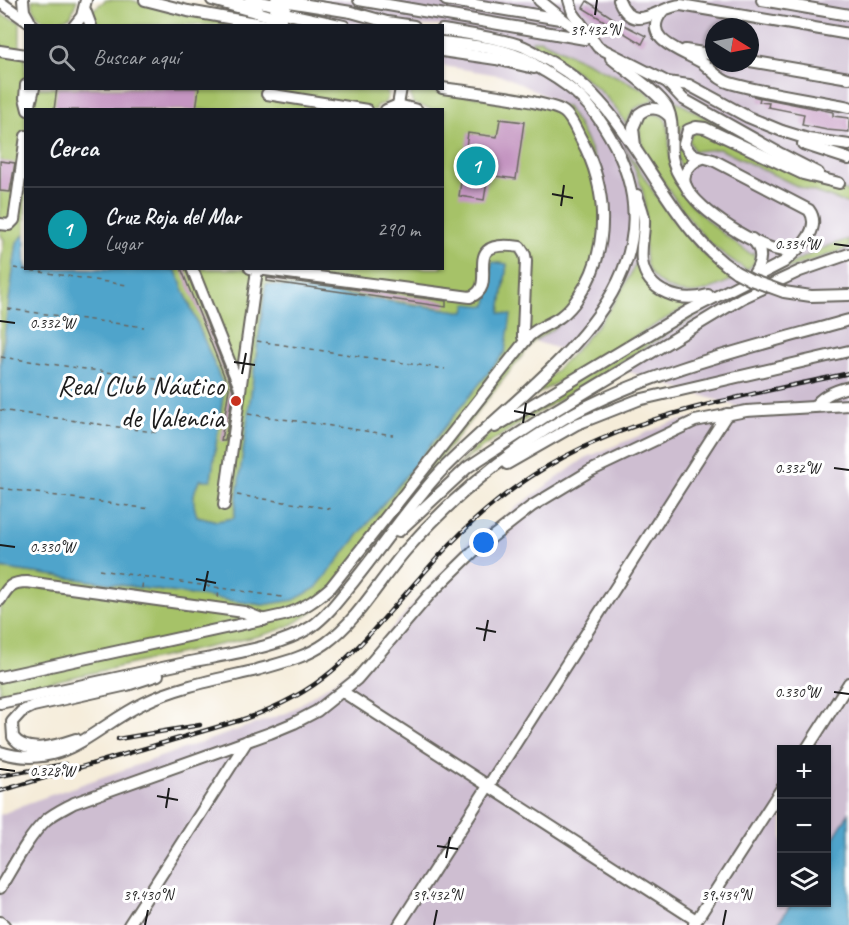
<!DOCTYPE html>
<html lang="es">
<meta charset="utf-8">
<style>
:root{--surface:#171b24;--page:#242831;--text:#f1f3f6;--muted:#9ea1a6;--line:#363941;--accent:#c8321e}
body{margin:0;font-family:Caveat,sans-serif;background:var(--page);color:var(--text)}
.controls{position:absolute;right:18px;bottom:18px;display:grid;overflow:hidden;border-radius:0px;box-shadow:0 2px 4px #0004}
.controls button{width:54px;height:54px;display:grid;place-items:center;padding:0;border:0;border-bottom:2px solid var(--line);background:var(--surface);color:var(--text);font:30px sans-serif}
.compass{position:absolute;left:705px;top:18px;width:54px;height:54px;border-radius:50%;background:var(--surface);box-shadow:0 2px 4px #0004;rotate:100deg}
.you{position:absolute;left:484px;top:543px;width:21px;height:21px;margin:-15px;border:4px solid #fff;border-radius:50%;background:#1a73e8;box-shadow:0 0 0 9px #1a73e833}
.badge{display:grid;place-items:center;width:39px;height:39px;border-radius:50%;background:var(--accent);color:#fff;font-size:20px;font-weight:700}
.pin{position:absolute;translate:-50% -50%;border:3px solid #fff;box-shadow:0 2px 6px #0006}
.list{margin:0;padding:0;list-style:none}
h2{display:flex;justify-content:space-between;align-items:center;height:78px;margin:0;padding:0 24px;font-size:26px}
h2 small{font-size:20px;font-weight:400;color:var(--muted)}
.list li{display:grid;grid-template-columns:39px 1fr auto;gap:18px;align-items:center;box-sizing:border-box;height:84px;padding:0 24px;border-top:2px solid var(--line)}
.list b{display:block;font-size:22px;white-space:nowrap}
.list p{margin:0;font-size:20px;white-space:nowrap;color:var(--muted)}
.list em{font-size:20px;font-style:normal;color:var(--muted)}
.icon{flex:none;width:33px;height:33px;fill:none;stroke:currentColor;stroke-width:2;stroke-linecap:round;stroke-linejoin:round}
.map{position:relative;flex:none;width:849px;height:925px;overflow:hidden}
.search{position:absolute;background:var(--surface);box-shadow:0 2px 4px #0004;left:24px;top:24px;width:420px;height:66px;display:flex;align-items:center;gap:15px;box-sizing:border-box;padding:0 21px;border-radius:0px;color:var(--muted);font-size:22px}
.panel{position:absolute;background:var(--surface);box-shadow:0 2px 4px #0004;left:24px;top:108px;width:420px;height:162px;border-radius:0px}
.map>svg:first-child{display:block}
.industrial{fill:#cebed1;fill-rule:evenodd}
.green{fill:#a6c268;stroke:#616f42;stroke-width:1.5}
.water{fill:#50a4cb;stroke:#366074;stroke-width:1.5}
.building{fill:#c495c1}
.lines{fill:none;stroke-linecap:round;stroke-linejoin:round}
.minor-casing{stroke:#68655e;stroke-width:14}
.path{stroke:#68655e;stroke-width:1.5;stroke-dasharray:4.5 4.5;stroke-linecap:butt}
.minor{stroke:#fff;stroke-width:10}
.rail-casing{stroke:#1c1c1c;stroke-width:4.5}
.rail{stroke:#fff;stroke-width:2;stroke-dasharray:7;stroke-linecap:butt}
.minor-bridge-casing{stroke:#68655e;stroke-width:14;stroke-linecap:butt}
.minor-bridge{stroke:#fff;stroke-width:10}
.ticks{fill:none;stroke:#1c1c1c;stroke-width:2}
.poi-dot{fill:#c8321e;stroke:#fff;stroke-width:2}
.labels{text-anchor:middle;stroke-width:6;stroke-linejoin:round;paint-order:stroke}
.poi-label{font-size:28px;fill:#1c1c1c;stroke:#fff;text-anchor:end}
.ticks-label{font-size:15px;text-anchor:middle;fill:#1c1c1c;stroke:#fff;stroke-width:6;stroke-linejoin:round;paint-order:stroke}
</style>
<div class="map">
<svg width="849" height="925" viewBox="0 0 849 925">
<rect width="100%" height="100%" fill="#fff"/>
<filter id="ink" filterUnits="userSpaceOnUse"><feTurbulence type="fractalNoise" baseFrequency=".0167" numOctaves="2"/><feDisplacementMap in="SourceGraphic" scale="12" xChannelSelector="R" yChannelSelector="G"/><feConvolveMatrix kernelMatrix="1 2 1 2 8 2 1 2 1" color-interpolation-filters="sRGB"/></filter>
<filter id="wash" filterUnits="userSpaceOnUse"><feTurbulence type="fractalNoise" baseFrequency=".008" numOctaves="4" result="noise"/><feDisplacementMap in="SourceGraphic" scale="24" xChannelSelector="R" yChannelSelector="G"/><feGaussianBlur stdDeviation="1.35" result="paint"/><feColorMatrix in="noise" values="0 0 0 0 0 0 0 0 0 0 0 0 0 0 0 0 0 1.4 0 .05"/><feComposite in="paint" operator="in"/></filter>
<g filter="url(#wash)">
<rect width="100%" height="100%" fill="#f5ecd9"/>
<path class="industrial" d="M323 0H849V813L827 848 826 750H782V902L792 903 777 925H0V815L28 803 289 712 363 661 467 543 585 458 670 423 741 408 534 341 543 337 578 305 596 276 605 248 608 221 603 181 598 165 559 103 504 76 443 66 442 26 318 25ZM714 27H750V63H714Z"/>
<g class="green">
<path d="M32 0H77L71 16 56 23C41 23 33 14 32 0Z"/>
<polygon points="106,0 131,0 165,10 245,25 97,25 91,11"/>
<polygon points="0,14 20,22 20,48 25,49 26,88 385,88 388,97 384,104 377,105 376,110 26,110 25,234 17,242 0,367 0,268 4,240 0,234"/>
<path d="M540 40 643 89 655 99 634 109 626 124C604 85 571 67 533 47L532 41Z"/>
<path d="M415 89 502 100 504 90 567 107C622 189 629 286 534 341L334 591C309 617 294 627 259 636L0 693V568L263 605 511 315 500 314 507 264 492 262 487 307 466 312 266 284 234 518 217 521 197 516C192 503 192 492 200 480L211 479 224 388 175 269 442 268V110L431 109 413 104 410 95Z"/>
<path d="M664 94 734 134 735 136 732 137C723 132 712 123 702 122 679 117 670 145 689 158L681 168C670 141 686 123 664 94Z"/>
<path d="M651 114C656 114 661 114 664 118 672 126 667 162 674 177 687 209 724 235 752 255L754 253 755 262 747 270C733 261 719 252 707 240 691 223 646 161 641 140 638 128 639 118 651 114Z"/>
<polygon points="697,131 701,131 811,179 849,192 849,204 797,186 720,149 694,151 689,140 692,134"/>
<path d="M624 145C657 198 681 241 734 279 707 290 693 301 665 286 657 282 650 274 647 266 642 249 647 223 645 205 644 187 632 161 624 145Z"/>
<polygon points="849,239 849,248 763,277 828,246"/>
<path d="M638 258 650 285 696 301 522 403C567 360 614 317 638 258Z"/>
<polygon points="747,285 749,286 722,300 519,424 486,445 456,467 488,435 683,316"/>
</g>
<g class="water">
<path d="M25 234 26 268 175 269 224 388 211 480H200C192 492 192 503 197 516L217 521 234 518 266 284 465 312 467 304 487 306 492 262 507 264 500 313 511 315 505 352 316 588 294 600 263 605 0 568V367L17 242Z"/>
<polygon points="849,813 849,925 777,925 792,903 826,902 827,848"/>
</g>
<g id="blocks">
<g class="building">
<polygon points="587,1 622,24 646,36 642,44 583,8"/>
<polygon points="57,88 199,88 196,110 54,110"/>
<polygon points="753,96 833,112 833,116 849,118 849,132 827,130 802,125 804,114 768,107 769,103 759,102 760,98"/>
<polygon points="500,119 524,122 516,179 488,175 484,200 459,196 468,133 497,137"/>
<polygon points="0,161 15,163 10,192 0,191"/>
<polygon points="181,268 185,268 233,390 225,441 221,441 229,388"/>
<polygon points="267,278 446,301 446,307 267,281"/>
</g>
</g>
</g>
<g filter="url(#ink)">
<use href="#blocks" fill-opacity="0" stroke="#68655e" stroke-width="1.5"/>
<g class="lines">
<g class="minor-casing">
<g id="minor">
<polyline points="23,0 24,11 29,20"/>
<polyline points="145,0 188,11 273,26"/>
<polyline points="212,0 281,19"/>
<polyline points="228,0 257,7"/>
<polyline points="250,0 285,7"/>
<polyline points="276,0 351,12 387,22 414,26"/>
<polyline points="359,0 585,39"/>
<polyline points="446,0 560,19"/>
<polyline points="539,0 585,37"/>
<polyline points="569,0 573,13 598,47 667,82 683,99 781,154 818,173"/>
<path d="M619 0C634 37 659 6 681 5L849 34"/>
<polyline points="762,0 849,15"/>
<polyline points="0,2 34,26"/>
<polyline points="85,10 91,26"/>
<polyline points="275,11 344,26"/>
<path d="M662 12C639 41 687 52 704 64 713 71 719 80 730 83 768 94 810 99 849 107"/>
<polyline points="74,26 82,16 86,0"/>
<path d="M442 30C468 34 494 37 519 45 531 49 540 56 551 62 602 91 629 140 661 188 683 221 703 250 736 272"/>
<polyline points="685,50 714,55"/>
<polyline points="0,51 26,55"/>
<polyline points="442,51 496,59 534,68"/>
<path d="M611 58C625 70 659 93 667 107 675 124 670 140 672 157 674 169 679 177 686 186"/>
<polyline points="750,61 849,78"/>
<polyline points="667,82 689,85 748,117 782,131 808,139 849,145"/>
<polyline points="26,85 25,98 28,110"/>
<polyline points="401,88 398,105 417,110"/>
<polyline points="267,94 367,110"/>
<polyline points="29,109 34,88"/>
<polyline points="386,110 398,105"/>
<polyline points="803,144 849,159"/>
<path d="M635 146 633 128 639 114C649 106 660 107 669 116"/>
<path d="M703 158C692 161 680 174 686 186 696 210 761 251 786 251 796 251 804 245 809 236 814 227 815 218 809 210L713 160 691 154 684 144 688 130 696 127 705 128 803 174 839 183"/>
<path d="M637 195C639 202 643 210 644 218 645 232 640 246 642 261 647 293 681 303 708 295"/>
<polyline points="0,224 9,225 14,220 26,136"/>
<polyline points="192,268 240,388"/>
<path d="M250 268 470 297C503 286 455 237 520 247L525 255 526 261 523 331V337L526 340"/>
<path d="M751 278C761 265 765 252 752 239"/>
<polyline points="784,292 811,296 849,295"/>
<polyline points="814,407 849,405"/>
<polyline points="495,427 688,311 784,262 799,248"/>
<polyline points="507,464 577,424 638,400 849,351"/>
<polyline points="224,505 257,270"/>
<polyline points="399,531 468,467 546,416 742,298 800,271 849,254"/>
<path d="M0 600C8 587 11 582 27 582L244 612 264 620"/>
<path d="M0 677 284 615C303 609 316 600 331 587L529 336C539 327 550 324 560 317 567 312 574 304 579 296 611 249 608 188 581 139 576 130 572 118 564 112 556 106 543 105 533 102 503 96 473 92 442 88"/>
<polyline points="343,692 696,920"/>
<path d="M0 703C63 689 127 676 190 662 228 654 278 648 311 627 328 615 341 597 354 581 384 544 410 504 443 469 532 378 696 282 609 135 592 105 575 89 546 72 537 67 530 60 521 57 497 47 468 45 442 42"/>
<path d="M76 739C58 745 27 756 13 737L12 722 21 712 33 706 127 685 158 675"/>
<polyline points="806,750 849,683"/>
<path d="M0 752C63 772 94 727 144 703 179 686 219 679 257 670 281 663 305 658 326 643 359 619 379 581 406 550 451 499 506 453 565 418 648 371 757 346 849 320"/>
<path d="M0 888C13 867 28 837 46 820 54 813 65 808 74 803L270 733 294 723 317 711 357 679 430 594 474 551 532 506 590 471 695 421 746 411 814 407C822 395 836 390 849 387"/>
<polyline points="0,922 4,925"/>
<polyline points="694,924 782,788"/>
<polyline points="129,925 247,741"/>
<polyline points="399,925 727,414"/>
</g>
</g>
<g class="path">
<polyline points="14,268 127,285"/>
<polyline points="8,309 144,327"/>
<polyline points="257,341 445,369"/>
<polyline points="1,357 163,380"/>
<polyline points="0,410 160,433"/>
<polyline points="248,414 393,435"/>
<polyline points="0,488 150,509"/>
<polyline points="237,495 332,509"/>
<polyline points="99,570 282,597"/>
<polyline points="142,588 143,578"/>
<polyline points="218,598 219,588"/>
</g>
<use href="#minor" class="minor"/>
<g class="rail-casing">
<g id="rail">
<polyline points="118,739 200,725"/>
<polyline points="0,776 65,764"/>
<path d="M0 791 241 720C274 709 306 693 332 671 352 655 369 635 386 616 421 577 454 535 496 502 600 417 722 402 849 373"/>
</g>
</g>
<use href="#rail" class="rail"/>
<g class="minor-bridge-casing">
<polyline id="minor-bridge" points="736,272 751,280 784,292"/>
</g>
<use href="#minor-bridge" class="minor-bridge"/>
</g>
</g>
<path class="ticks" d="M595 15 597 0M552 194 573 198M561 206 564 185M834 244 849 246M0 321 15 323M234 362 255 365M242 374 246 353M514 411 535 415M523 423 526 403M834 468 849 470M0 545 15 547M196 579 216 583M204 591 208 571M476 628 496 632M484 641 488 620M834 692 849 694M0 769 15 771M157 796 178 800M166 808 169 788M437 846 458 849M446 858 450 837M145 925 148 910M434 925 437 910M723 925 726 910"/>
<circle class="poi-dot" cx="236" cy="401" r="6"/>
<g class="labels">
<g class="poi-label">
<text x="224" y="395">Real Club Náutico<tspan x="224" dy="32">de Valencia</tspan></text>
</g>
</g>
<g class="ticks-label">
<text x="595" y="35">39.432°N</text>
<text x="797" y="249">0.334°W</text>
<text x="52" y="328">0.332°W</text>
<text x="797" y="473">0.332°W</text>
<text x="52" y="552">0.330°W</text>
<text x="797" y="697">0.330°W</text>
<text x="52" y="776">0.328°W</text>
<text x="148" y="900">39.430°N</text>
<text x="437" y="900">39.432°N</text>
<text x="726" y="900">39.434°N</text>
</g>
</svg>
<div class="controls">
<button>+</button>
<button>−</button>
<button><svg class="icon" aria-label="layers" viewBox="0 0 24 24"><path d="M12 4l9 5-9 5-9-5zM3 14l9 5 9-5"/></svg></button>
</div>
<svg class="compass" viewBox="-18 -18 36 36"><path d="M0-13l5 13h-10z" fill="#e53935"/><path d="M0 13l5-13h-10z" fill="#9ea1a6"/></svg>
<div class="you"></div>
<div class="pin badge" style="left:476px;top:166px;background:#0f9aa8">1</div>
<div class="search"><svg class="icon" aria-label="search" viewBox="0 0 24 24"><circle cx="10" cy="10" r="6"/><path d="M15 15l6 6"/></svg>Buscar aquí</div>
<section class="panel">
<h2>Cerca<small></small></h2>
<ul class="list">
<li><span class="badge" style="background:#0f9aa8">1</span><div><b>Cruz Roja del Mar</b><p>Lugar</p></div><em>290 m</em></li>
</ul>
</section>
</div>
